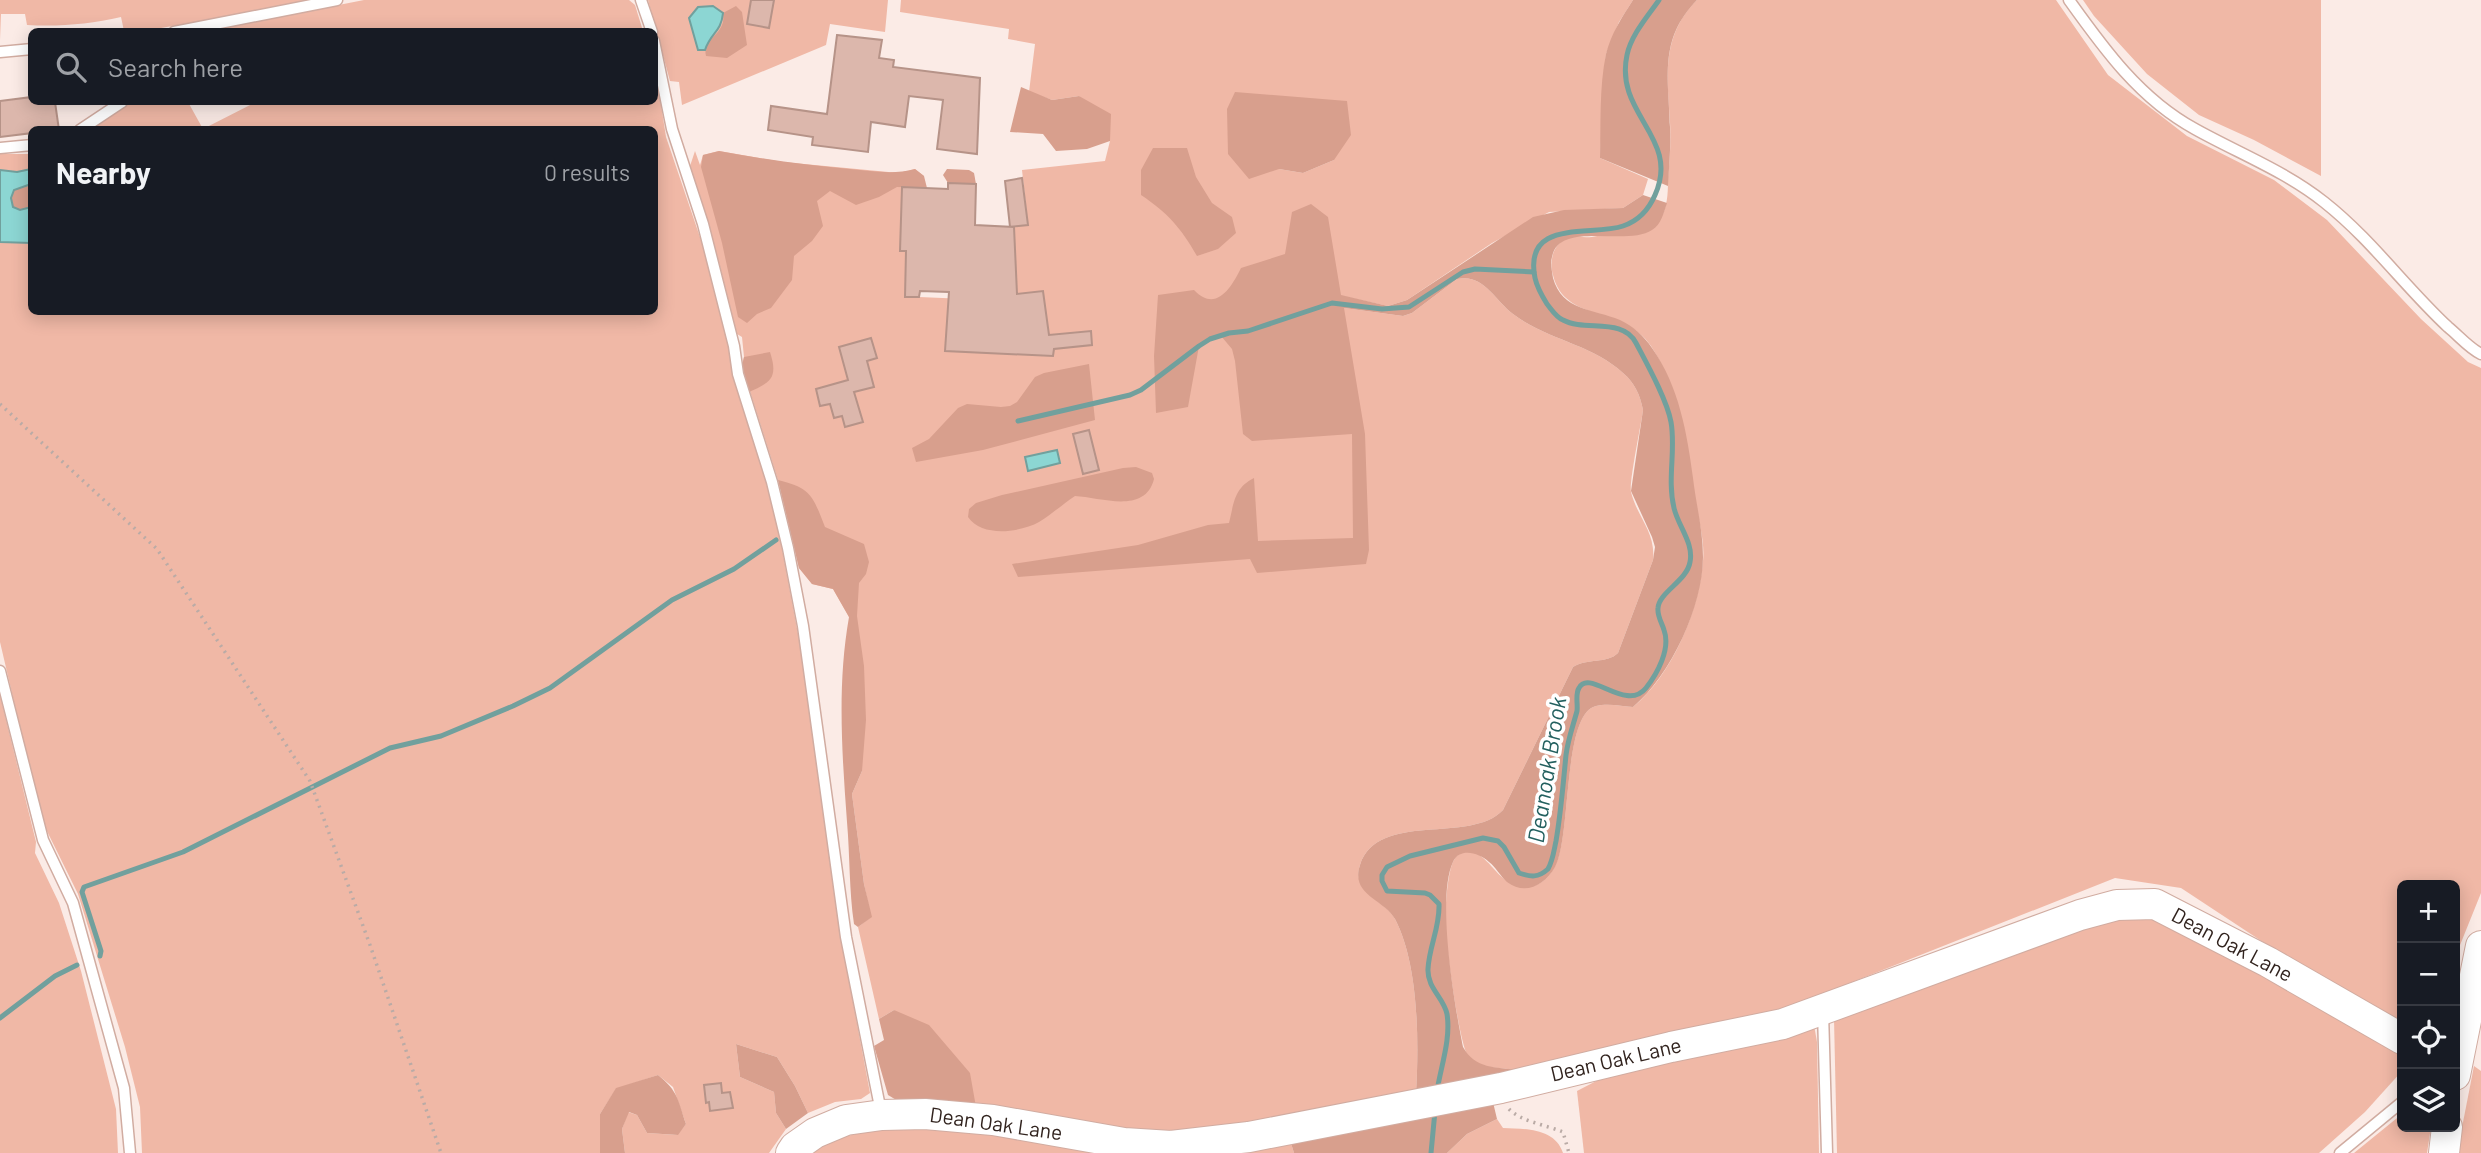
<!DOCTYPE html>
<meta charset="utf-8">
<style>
:root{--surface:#171b24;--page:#20242c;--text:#f1f3f6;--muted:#9ea1a6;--line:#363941}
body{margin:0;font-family:Barlow,sans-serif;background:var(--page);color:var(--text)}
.controls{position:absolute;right:21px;bottom:21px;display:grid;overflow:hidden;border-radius:10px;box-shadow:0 4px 18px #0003}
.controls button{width:63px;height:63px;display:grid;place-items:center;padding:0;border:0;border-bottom:2px solid var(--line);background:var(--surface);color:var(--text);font:35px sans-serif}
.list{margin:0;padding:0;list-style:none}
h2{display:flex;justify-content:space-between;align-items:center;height:91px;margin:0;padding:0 28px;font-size:30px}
h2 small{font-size:23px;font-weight:400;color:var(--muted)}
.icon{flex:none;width:38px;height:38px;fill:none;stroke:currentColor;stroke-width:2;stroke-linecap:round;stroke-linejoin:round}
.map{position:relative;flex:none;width:2481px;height:1153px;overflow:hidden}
.search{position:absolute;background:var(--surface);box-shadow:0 4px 18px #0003;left:28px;top:28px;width:630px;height:77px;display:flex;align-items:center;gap:18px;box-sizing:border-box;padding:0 24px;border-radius:10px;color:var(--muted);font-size:26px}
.panel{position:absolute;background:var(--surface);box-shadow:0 4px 18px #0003;left:28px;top:126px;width:630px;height:189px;border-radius:10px}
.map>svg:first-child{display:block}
.green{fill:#f0b8a6;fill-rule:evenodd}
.forest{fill:#d89f8d}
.water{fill:#8cd6d3;stroke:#71a09d;stroke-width:2}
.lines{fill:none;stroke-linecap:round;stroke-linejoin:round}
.stream{stroke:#71a09d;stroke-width:5}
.building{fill:#dcb7ac;stroke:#b69388;stroke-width:2}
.lane-casing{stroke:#d1aca1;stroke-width:13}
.secondary-casing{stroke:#d1aca1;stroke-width:32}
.path{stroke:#baaba6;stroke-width:3.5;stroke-dasharray:2 5;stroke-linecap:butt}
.lane{stroke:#fff;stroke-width:10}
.secondary{stroke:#fff;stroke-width:30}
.labels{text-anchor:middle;stroke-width:7;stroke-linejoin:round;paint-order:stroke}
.street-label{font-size:21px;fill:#31231e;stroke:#fff}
.water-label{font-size:23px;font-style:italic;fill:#23605f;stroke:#fff}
</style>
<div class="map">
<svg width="2481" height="1153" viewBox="0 0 2481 1153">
<rect width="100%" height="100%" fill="#fbebe6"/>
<g class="green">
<path d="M0 0H319L144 31H124L121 17C90 24 59 27 27 25L25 14H1L0 40Z"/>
<polygon points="364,0 629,0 635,5 643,31 202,32"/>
<polygon points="648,0 888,0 885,32 830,24 826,45 682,105 679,82 670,81"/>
<path d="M901 0H1633L1619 22 1606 54 1600 158 1648 179 1643 195 1623 208 1549 212 1492 243 1407 300 1388 306 1342 296 1344 308 1403 316 1412 313 1457 279C1483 273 1495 300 1513 314 1547 340 1592 344 1623 373 1635 383 1640 395 1643 410 1641 426 1629 481 1631 492 1637 517 1656 532 1653 560L1618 653C1607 664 1587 658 1573 667L1503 810C1470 845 1378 810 1360 865 1351 893 1384 899 1395 919 1419 965 1419 1043 1416 1094 1320 1112 1222 1139 1124 1131 1074 1127 1025 1115 976 1107L894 1010 879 1019 858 927 871 917 864 884 852 794 862 771 849 617 833 589 812 584 799 568 778 480 742 366 744 357 742 337 737 334 717 255 690 166 695 151 700 165 703 155 719 151 783 162 899 173 915 169 924 176 919 297 966 299 1010 227 1028 224 1022 170 1105 161 1110 141 1079 96 1052 100 1029 92 1035 44 1008 39 1009 29 900 12ZM1334 160 1303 173 1279 169Z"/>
<path d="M1697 0H2056L2108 75 2187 136 2274 180 2327 220 2421 319 2468 362 2481 368V893L2456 955 2455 965V885H2402V1022L2269 946 2181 888 2115 878 1772 1014 1518 1070C1503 1068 1478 1069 1468 1056 1459 1044 1445 938 1445 920 1446 906 1447 867 1456 857 1476 837 1493 873 1507 881 1527 893 1545 886 1555 866 1572 835 1562 714 1596 706 1607 703 1622 706 1633 707 1672 675 1699 611 1703 561 1705 542 1699 523 1696 503 1687 449 1682 394 1651 346 1623 304 1565 324 1553 275 1551 269 1551 261 1553 254 1555 248 1559 242 1566 239 1576 235 1587 239 1597 236 1620 230 1641 221 1663 214 1668 202 1668 190 1668 177 1670 159 1671 140 1670 122 1667 76 1661 36 1697 0Z"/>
<polygon points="2083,0 2321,0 2321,176 2254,140 2199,115 2147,74 2094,16"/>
<polygon points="655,66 666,137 704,249 727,338 736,385 761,463 779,533 799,639 838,922 870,1093 861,1099 835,1102 808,1113 795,1086 777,1057 736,1044 740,1077 774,1092 776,1113 786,1129 769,1153 625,1153 622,1129 628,1112 637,1115 647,1133 677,1135 686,1124 673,1087 658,1075 616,1089 600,1114 600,1153 142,1153 140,1107 125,1047 78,894 42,821 0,642 0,154 31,154 32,312 654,312 654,130 92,129 132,102 188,102 203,129 256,102 654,102"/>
<polygon points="0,695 36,842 35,853 59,903 81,971 116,1109 118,1153 0,1153"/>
<polygon points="2132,911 2162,915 2402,1052 2402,1071 2365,1112 2319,1153 1837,1153 1834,1019"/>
<polygon points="1814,1025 1817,1042 1819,1153 1584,1153 1577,1091 1629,1064"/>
<polygon points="2474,1066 2481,1071 2481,1153 2457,1153"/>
<polygon points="2402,1114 2402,1127 2431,1127 2427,1153 2354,1153"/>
<path d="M1497 1119 1503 1128C1525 1129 1555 1128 1563 1153H1447L1467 1134Z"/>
<path d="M938 1124 1122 1153H808C846 1129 894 1128 938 1124Z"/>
<polygon points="1290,1140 1294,1153 1234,1153"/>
</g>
<g class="forest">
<path d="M1633 0H1697C1658 40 1669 78 1670 127 1671 147 1669 166 1668 186L1600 158C1601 124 1599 88 1606 54 1611 34 1622 17 1633 0Z"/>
<path d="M736 6 742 12 747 45 727 58 706 56C703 39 717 38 722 25 724 21 723 17 723 13Z"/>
<polygon points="1021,87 1052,100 1079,96 1111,114 1110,141 1087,149 1056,151 1043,134 1010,132"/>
<polygon points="1235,92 1347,101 1351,135 1334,160 1303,173 1279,169 1249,179 1228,154 1227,109"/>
<path d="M1153 148H1187L1196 177 1212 203 1232 217 1236 233 1218 249 1197 256C1181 228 1168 213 1141 195V170Z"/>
<path d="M719 151C762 159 805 165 850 169 872 171 893 175 915 169L924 176 927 188 897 187 879 197 856 205 830 191 817 201 823 226 812 241 794 256 792 280 771 308 757 314 747 323 738 317 722 243 701 167 703 155Z"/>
<polygon points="947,169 969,170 974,173 976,184 948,183 943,175"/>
<polygon points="31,184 31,207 20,210 13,207 11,198 14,190"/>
<path d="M1643 195 1667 203C1664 212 1661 225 1652 230 1627 247 1559 220 1552 257 1550 263 1552 271 1553 278 1562 311 1594 309 1620 320 1633 326 1644 336 1652 348 1679 386 1687 433 1693 478 1696 504 1703 530 1703 557 1703 606 1671 675 1633 707 1622 706 1607 703 1596 706 1562 714 1572 836 1555 867 1545 885 1525 896 1507 882 1500 876 1496 867 1489 862 1479 853 1460 847 1453 862 1436 898 1455 1007 1463 1047 1475 1069 1496 1067 1518 1070L1416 1094C1419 1043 1419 965 1395 919 1384 899 1350 895 1360 865 1378 810 1470 845 1503 810L1573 667C1587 658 1607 664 1618 653L1653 560 1655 547 1652 537 1631 491 1643 410C1640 395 1635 383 1623 373 1592 344 1547 340 1513 314 1495 300 1483 273 1457 279L1412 313 1403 316 1344 308 1365 434 1369 550 1366 564 1257 573 1250 559 1018 577 1012 564 1138 545 1208 525 1229 523C1234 503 1234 488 1254 478L1258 541 1353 538 1352 434 1252 441 1243 434 1235 361 1232 349 1221 336 1199 346 1188 407 1156 413 1154 356 1158 295 1194 290C1216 313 1231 288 1241 268L1285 254 1292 212 1311 204 1328 217 1341 295 1388 306 1407 300 1533 217 1564 210 1623 208Z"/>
<path d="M770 352C778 377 772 382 749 392L742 366 744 357Z"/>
<polygon points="1089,364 1095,420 983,450 916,462 912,448 929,439 958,408 967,404 1001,407 1010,406 1017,402 1035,377 1044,373"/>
<path d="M1136 467 1152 473 1154 479C1145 515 1100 497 1075 496 1063 504 1052 514 1039 522 1021 532 982 538 968 517L969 509 976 503 1002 495 1123 468Z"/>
<path d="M778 480C812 488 813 497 825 527L864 544 869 562 866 574 859 583 857 616 864 666 866 720 862 771 852 794 864 884 872 917 858 927 854 924C849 890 850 856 847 822 842 754 837 685 849 617L833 589 812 584 799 568Z"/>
<polygon points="894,1010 929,1025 970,1073 976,1107 903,1104 888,1095 874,1046 884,1040 879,1019"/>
<polygon points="736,1044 777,1057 795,1086 808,1113 786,1129 776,1113 774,1092 740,1077"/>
<path d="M658 1075C678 1091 678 1100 686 1124L678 1135 647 1133 637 1115 629 1112 622 1129 625 1153H600V1114L616 1088Z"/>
<polygon points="1492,1098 1497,1119 1467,1134 1447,1153 1294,1153 1290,1140"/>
</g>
<g class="water">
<path d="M713 6 723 13C721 33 711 32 705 50H698L689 18 698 7Z"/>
<polygon points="31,169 31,184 14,190 11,198 13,207 20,210 31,207 31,243 0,242 0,170 17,172"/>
<polygon points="1057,450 1060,463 1028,471 1025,457"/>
</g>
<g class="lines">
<g class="stream">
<polyline points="1018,421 1130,395 1141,390 1199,346 1210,339 1229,333 1248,331 1332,303 1382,309 1409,307 1463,272 1475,269 1534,272"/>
<polyline points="100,956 101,951 82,892 84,887 183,852 390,748 441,736 513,706 550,688 672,600 734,569 776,540"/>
<polyline points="0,1018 55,976 77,965"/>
<path d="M1437 1091C1441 1066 1451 1039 1447 1014 1444 998 1427 988 1428 969 1429 947 1440 927 1439 904L1430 895 1425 893 1387 891 1382 881V875L1387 867 1410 856 1483 838 1498 841 1504 847 1519 873C1531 877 1538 878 1548 869 1553 860 1554 850 1556 841 1561 812 1563 785 1566 755 1568 739 1573 726 1577 711 1578 704 1575 694 1579 688 1589 668 1626 713 1646 688 1657 674 1671 649 1664 630 1662 623 1657 616 1658 608 1659 592 1687 581 1690 562 1694 543 1678 526 1674 508 1667 479 1676 450 1671 422 1667 400 1647 364 1636 343 1623 317 1585 332 1563 320 1556 317 1552 310 1547 304 1542 296 1537 287 1535 278 1523 218 1591 237 1623 226 1638 221 1649 209 1655 195 1681 137 1614 115 1627 55 1631 35 1648 16 1659 0"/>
<polyline points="1431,1153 1435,1111"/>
</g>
</g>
<g class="building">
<polygon points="751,0 774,0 769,28 747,24"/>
<polygon points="837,35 882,40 879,58 894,60 893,67 980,78 977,154 937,149 943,100 909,96 905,127 871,122 868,152 812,145 813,137 768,130 771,106 827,114"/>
<polygon points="32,97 32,102 55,102 59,130 32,130 32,133 0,137 0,101"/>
<polygon points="1022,178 1028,225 1010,227 1005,181"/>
<polygon points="948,183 976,184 975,225 1014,227 1017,294 1043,291 1049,335 1091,331 1092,345 1054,349 1053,356 945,351 949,292 920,291 919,297 905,297 906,251 900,251 902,187 948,189"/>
<polygon points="871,338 877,358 867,361 874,387 854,392 863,422 845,427 842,416 834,418 830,404 820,406 816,389 848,380 839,347"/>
<polygon points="1089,430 1099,470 1083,474 1073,434"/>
<polygon points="721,1083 722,1093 730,1092 733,1108 710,1111 709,1102 706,1103 704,1085"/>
</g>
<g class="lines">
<g class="lane-casing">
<g id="lane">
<polyline points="641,0 652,32"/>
<path d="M2069 0C2104 49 2140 99 2195 129 2238 153 2285 171 2324 202 2371 239 2405 287 2448 327 2459 336 2469 348 2481 354"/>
<polyline points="174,32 337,0"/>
<polyline points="654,41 672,129 703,224 734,346 738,374 772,482 788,548 803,626 846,937 881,1112"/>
<polyline points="0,52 32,49"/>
<polyline points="80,130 122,102"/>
<polyline points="0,148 32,145"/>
<polyline points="0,671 43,840 73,903 124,1088 130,1153"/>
<polyline points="1823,1012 1827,1153"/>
<polyline points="2340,1153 2402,1102"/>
</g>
</g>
<g class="secondary-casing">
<g id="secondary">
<polyline points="2455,1075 2481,946"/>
<polyline points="791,1153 795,1147 815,1133 846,1120 882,1115 925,1114 993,1120 1124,1143 1171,1146 1249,1137 1501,1088 1671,1047 1783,1024 2080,915 2117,905 2155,904 2268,962 2402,1039"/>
<polyline points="2444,1153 2447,1127"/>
</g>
</g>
<g class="path">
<polyline points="0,404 157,549 310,781 370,945 441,1153"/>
<path d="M1509 1109C1520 1121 1546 1125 1563 1132L1569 1153"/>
</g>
<use href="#lane" class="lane"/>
<use href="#secondary" class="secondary"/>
</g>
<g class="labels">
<g class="street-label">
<text transform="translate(2232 945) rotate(28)" y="7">Dean Oak Lane</text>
<text transform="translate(1616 1060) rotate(-13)" y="7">Dean Oak Lane</text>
<text transform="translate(996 1124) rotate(8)" y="7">Dean Oak Lane</text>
</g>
<g class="water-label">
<text transform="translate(1547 770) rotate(-81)" y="8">Deanoak Brook</text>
</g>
</g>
</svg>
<div class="controls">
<button>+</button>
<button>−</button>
<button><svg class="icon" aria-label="locate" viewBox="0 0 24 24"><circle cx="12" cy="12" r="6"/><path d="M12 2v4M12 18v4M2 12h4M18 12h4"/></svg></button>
<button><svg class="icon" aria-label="layers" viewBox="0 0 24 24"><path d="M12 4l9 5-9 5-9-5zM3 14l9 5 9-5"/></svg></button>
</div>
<div class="search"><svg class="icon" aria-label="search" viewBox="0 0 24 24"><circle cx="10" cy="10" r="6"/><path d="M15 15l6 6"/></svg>Search here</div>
<section class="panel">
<h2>Nearby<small>0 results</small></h2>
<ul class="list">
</ul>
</section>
</div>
